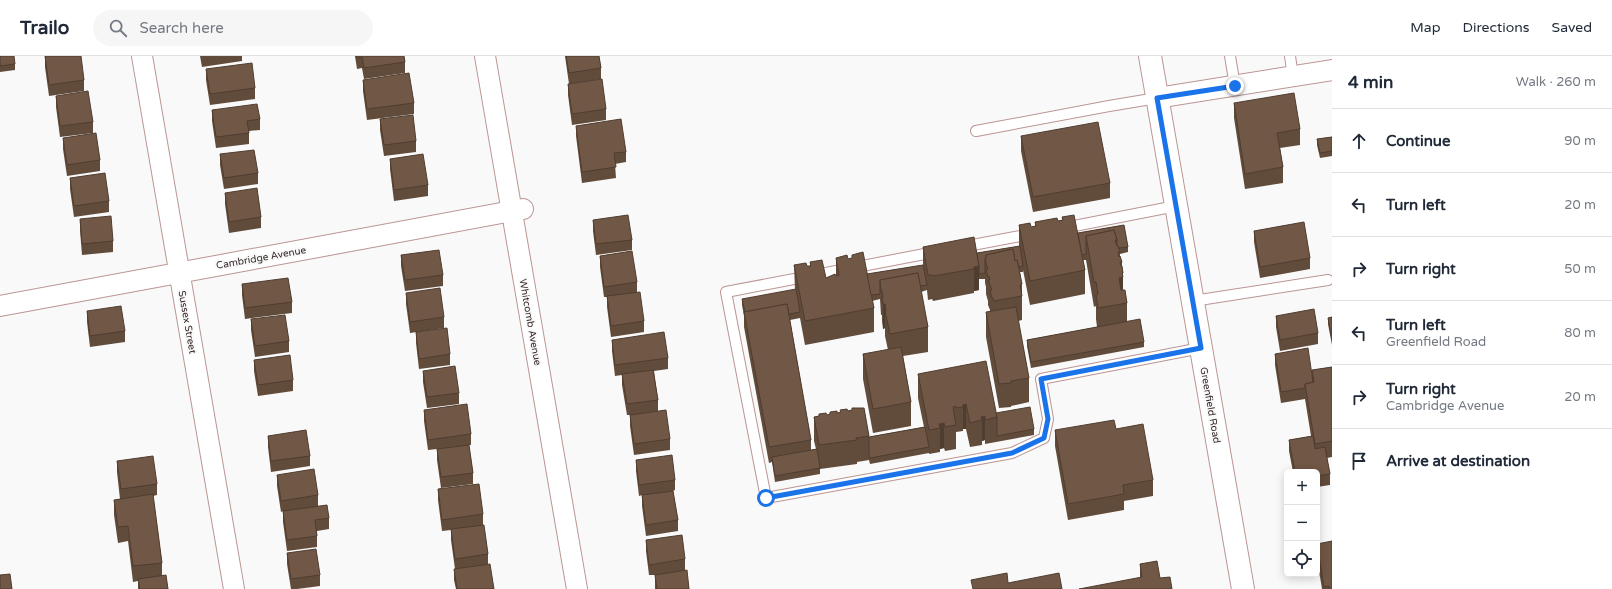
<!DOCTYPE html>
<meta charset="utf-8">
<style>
:root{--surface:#fff;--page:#f6f6f7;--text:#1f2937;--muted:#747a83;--line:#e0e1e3}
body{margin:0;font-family:"Varela Round",sans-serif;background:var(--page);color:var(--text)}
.controls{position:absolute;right:12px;bottom:12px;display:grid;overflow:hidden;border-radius:6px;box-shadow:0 2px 10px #0003}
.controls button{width:36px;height:36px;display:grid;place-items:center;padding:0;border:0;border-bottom:1px solid var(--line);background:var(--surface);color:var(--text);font:20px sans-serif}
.stop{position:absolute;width:12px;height:12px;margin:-9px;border:3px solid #1a73e8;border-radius:50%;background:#fff}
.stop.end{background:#1a73e8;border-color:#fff;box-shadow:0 1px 4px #0008}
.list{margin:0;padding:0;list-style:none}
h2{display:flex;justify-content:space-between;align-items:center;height:52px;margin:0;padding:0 16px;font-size:17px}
h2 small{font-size:13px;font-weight:400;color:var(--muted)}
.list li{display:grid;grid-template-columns:26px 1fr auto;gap:12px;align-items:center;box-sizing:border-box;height:64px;padding:0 16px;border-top:1px solid var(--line)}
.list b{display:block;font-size:15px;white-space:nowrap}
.list p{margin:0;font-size:13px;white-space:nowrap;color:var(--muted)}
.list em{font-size:13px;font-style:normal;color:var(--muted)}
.icon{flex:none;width:22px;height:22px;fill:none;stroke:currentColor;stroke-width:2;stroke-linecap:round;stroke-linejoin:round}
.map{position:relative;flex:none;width:1332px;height:533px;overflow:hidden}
header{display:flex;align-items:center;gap:24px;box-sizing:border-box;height:56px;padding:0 20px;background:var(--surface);border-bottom:1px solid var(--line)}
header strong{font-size:19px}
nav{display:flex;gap:22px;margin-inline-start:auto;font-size:14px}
.search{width:280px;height:36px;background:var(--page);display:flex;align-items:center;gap:10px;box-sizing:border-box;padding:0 14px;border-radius:22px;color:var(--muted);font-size:15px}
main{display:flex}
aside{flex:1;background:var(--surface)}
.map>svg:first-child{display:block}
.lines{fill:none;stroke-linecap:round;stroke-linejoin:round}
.lane-casing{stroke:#ba9593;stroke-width:12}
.street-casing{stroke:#ba9593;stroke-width:22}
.secondary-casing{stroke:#ba9593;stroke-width:24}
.lane{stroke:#fff;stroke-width:10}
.street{stroke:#fff;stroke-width:20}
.secondary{stroke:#fff;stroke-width:22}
.wall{fill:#614b3b}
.shaded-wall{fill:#4f3d30}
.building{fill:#715745;stroke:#4f3d30}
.route{stroke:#1a73e8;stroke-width:5}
.labels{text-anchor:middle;stroke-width:4;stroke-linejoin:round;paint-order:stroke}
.street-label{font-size:10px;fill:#382a29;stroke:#f9f9f9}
</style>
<header>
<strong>Trailo</strong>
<div class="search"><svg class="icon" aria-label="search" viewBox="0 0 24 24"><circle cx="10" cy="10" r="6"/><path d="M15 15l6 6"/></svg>Search here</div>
<nav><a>Map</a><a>Directions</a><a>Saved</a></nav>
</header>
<main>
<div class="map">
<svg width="1332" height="533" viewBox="0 0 1332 533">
<rect width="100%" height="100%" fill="#f9f9f9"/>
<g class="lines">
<g class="lane-casing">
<g id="lane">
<polyline points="1230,0 1235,30"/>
<polyline points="1290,0 1293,21"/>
<polyline points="976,75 1109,50 1157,42"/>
<polyline points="1064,172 1176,150"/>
<polyline points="962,191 1031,178"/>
<polyline points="935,196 726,236 766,442 1012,397 1044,382 1048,363 1041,323 1201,292"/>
<polyline points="1193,245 1328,224"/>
</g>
</g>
<g class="street-casing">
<g id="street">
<polyline points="142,0 234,533"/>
<polyline points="485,0 577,533"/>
<polyline points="1157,42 1332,14"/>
<polyline points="0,250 523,153"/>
</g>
</g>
<g class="secondary-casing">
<polyline id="secondary" points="1150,0 1243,533"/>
</g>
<use href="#lane" class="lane"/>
<use href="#street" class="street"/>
<use href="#secondary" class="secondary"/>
</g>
<g class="wall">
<polygon points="0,0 15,8 15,14 0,16"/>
<polygon points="45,0 84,24 84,35 49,40 45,11"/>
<polygon points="200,0 242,0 242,5 202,11"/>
<polygon points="355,0 404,0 405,6 405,17 364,23 362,12 357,13"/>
<polygon points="565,0 599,0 601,12 601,23 569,28"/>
<polygon points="206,13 255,32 255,43 210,49 206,24"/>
<polygon points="363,24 414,47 414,58 367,64 363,35"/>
<polygon points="568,28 606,53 606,64 572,69 568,39"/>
<polygon points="56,40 93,66 93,77 60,81 56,51"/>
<polygon points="1234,47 1300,73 1300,89 1280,92 1283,111 1283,127 1245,133 1234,62"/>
<polygon points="212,54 260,63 260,74 249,75 249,88 216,92 212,65"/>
<polygon points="380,63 416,85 416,96 384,100 380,74"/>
<polygon points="576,70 626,96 626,106 615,108 616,122 582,127 576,80"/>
<polygon points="1021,80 1110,127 1110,142 1033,156 1021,95"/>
<polygon points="1332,81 1332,100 1320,102 1317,89 1317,83"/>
<polygon points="63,82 100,104 100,115 67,120 63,93"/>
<polygon points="220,98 258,117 258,128 224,133 220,109"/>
<polygon points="390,103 428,129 428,140 394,145 390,113"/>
<polygon points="70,122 109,145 109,156 74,161 70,133"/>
<polygon points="225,137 261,161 261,172 229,177 225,148"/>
<polygon points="1062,161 1078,177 1124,169 1128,191 1128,196 1120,198 1120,201 1122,206 1122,210 1123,217 1123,234 1127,247 1127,266 1144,286 1144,291 1031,312 1027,290 1027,284 1097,271 1096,263 1096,250 1094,251 1086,204 1083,204 1085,214 1085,238 1030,249 1023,214 1023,216 1020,216 1022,228 1022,264 1018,265 1029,322 1029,346 1011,350 1011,351 999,352 986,281 986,256 990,256 990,254 988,249 988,245 986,238 986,231 985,227 985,223 979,223 979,234 974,235 974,237 933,245 932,243 928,244 927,234 921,236 928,271 928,296 903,300 911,346 911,370 873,377 863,323 863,298 888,294 885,280 885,272 883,273 882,265 882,259 881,259 880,243 872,245 874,252 874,276 805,289 800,262 790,264 811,384 811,394 816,393 814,385 814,361 819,360 819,358 827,359 830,358 830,356 837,357 864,352 869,381 924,371 918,342 918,318 996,357 1034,373 1034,379 985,388 985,384 982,385 982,389 970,391 966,373 963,373 963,375 956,376 956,375 956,393 945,395 944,392 940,393 940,396 929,398 929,397 870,408 869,404 857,406 857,408 820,413 820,418 775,426 772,406 769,407 744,271 744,260 742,249 742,243 795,234 794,209 807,210 810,210 810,206 826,222 836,220 836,202 848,203 852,202 852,199 867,218 923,209 923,191 977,197 1019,190 1019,169 1031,171 1035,170 1035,166 1058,165 1062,164"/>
<polygon points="80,163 113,185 113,196 82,199 80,174"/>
<polygon points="593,164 632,184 632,194 596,199 593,175"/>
<polygon points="1254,175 1310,202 1310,213 1260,222 1254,186"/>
<polygon points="401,199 443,219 443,230 405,235 401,210"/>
<polygon points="600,200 637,226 637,236 644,265 644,276 611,281 607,251 607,241 604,241 600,211"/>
<polygon points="242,228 292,246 292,257 245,263 242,239"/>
<polygon points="406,237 444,261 444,272 410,277 406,248"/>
<polygon points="87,255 125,275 125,286 90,291 87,266"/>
<polygon points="1276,260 1318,277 1318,288 1280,295 1276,271"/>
<polygon points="1332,261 1332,289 1328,268 1328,262"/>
<polygon points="251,263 289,285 289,296 255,301 251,274"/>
<polygon points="416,276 450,298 450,309 419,313 416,287"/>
<polygon points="612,284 668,302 668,313 654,315 658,344 658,355 670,383 670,394 634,399 630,370 630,359 627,359 622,329 622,319 615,320 612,295"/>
<polygon points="1275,298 1312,319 1312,314 1332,311 1332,401 1327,402 1330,418 1330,429 1317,431 1317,416 1293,416 1289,395 1289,384 1311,380 1305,343 1281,347 1275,309"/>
<polygon points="254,304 293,324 293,335 258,340 254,315"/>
<polygon points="423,315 459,337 459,348 427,352 423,326"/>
<polygon points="424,354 471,378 471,389 469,389 473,417 473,428 441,432 437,404 437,393 428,394 424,365"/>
<polygon points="1116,373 1153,424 1153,440 1124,445 1124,454 1068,464 1055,390 1055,374"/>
<polygon points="268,380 310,400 310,410 271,416 268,391"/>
<polygon points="636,404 675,424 675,434 673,435 678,464 678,475 646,480 642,450 642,439 639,440 636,415"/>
<polygon points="117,405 157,428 157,439 153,440 162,507 162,519 168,533 138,533 138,525 133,526 128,485 118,487 114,459 114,444 120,443 117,416"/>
<polygon points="277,419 318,439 318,450 329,462 329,473 317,475 317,491 287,495 283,466 283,455 281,456 277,430"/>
<polygon points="438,433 483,458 483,469 488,498 488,509 494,533 456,533 454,524 454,513 455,513 451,484 451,474 442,475 438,444"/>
<polygon points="646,484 685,503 685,514 689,533 655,533 655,519 649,519 646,495"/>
<polygon points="1317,488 1332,533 1322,533 1317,503"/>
<polygon points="287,497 320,519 320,530 297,533 291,533 287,508"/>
<polygon points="1140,508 1160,522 1140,521"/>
</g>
<g class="shaded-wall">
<polygon points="979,210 979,234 974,235 974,211"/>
<polygon points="1123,221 1123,245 1119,222"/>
<polygon points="883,248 885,248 885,272 883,273"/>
<polygon points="966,348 966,373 963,373 963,349"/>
<polygon points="985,360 985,384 982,385 982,364 981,361"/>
<polygon points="944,367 944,392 940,393 940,372 939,368"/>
</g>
<g class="building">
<polygon points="0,0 14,0 15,8 0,10"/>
<polygon points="45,0 81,0 84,24 49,29"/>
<polygon points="356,0 404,0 405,6 364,12 362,1 357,2"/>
<polygon points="566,0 599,0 601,12 569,17"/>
<polygon points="252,7 255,32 210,38 206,13"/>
<polygon points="409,17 414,47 367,53 363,24"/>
<polygon points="602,23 606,53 572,58 568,28"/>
<polygon points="88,35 93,66 60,70 56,40"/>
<polygon points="1294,37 1300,73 1277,77 1283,111 1245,118 1234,47"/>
<polygon points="257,48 260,63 247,65 249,77 216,81 212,54"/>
<polygon points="413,59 416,85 384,89 380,63"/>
<polygon points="621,63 626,96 614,97 616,111 582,116 576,70"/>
<polygon points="1098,66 1110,127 1033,141 1021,80"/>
<polygon points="96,77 100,104 67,109 63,82"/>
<polygon points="1332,81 1332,95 1320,97 1317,83"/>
<polygon points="254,94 258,117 224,122 220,98"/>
<polygon points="423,98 428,129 394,134 390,103"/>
<polygon points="105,117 109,145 74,150 70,122"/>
<polygon points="257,132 261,161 229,166 225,137"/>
<polygon points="628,159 632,184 596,188 593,164"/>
<polygon points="1074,159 1085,214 1030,225 1019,169 1030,167 1031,171 1036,170 1035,166 1057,162 1058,165 1063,164 1062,161"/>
<polygon points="111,160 113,185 82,188 80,163"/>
<polygon points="1304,166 1310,202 1260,211 1254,175"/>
<polygon points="1124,169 1128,191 1119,192 1118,190 1117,190 1117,184 1114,174 1086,180 1086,198 1082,199 1078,177"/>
<polygon points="1114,174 1117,184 1115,184 1117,190 1118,190 1120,196 1118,196 1119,201 1120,200 1122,206 1120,206 1121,210 1122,210 1123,217 1122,217 1123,221 1119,222 1121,234 1125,234 1127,247 1098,252 1096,239 1098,238 1096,226 1094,226 1086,180"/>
<polygon points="974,181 979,210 974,211 974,213 933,220 932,219 928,219 923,191"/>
<polygon points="1020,190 1023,210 1019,211 1017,204 1015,205 1013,193 986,199 986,203 985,203 985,217 979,218 979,210 977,197"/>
<polygon points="1013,193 1015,205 1017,204 1022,228 1020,229 1022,240 994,245 993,242 992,242 990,235 992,234 988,224 990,224 989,220 988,221 986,214 988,213 985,203 986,203 986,199"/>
<polygon points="439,194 443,219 405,224 401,199"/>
<polygon points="632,195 637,226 604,231 600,200"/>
<polygon points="863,196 874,252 805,265 794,209 806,207 807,210 811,210 810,206 822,204 826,222 835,218 836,220 839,219 836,202 847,199 848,203 852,202 852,199"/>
<polygon points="923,209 927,229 920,230 918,217 880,224 880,238 871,239 867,218"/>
<polygon points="918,217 928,271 890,278 885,255 886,255 885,248 883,248 882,241 883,241 882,235 881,235 880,224"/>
<polygon points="288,222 292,246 245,252 242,228"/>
<polygon points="440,232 444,261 410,266 406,237"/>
<polygon points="796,233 800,256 789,258 787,248 745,256 742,243"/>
<polygon points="640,236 644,265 611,270 607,240"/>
<polygon points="787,248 811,384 769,391 744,256"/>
<polygon points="121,250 125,275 90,280 87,255"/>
<polygon points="1016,251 1029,322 1011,325 1011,327 999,328 986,256"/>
<polygon points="1314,253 1318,277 1280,284 1276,260"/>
<polygon points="285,259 289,285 255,290 251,263"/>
<polygon points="1332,261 1332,284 1328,262"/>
<polygon points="1140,263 1144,286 1031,306 1027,284"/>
<polygon points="447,272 450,298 419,303 416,276"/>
<polygon points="664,276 668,302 615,309 612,284"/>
<polygon points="901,291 911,346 873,353 863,298"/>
<polygon points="1308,292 1313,326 1305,328 1305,332 1281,336 1275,298"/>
<polygon points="290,299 293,324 258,329 254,304"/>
<polygon points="986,305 997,361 985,364 985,360 981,361 982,364 970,367 966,348 963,349 963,351 956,352 956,350 953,351 956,369 945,371 944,367 939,368 940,372 929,374 918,318"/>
<polygon points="455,310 459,337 427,341 423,315"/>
<polygon points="1332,311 1332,385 1315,388 1305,328 1314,326 1312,314"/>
<polygon points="653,314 658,344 627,348 622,318"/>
<polygon points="467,348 471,378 428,384 424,354"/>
<polygon points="1030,351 1034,373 997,380 997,361 996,357"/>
<polygon points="852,352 864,352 869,380 856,382 857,384 819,389 814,361 819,360 819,358 826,357 827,359 830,358 830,356 837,355 837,357 841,356 840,354 847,353 848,355 852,354"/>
<polygon points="666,354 670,383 634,388 630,359"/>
<polygon points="1114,364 1116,373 1143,368 1153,424 1123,429 1124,438 1068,448 1055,374"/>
<polygon points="925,371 929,391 870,402 869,398 869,381"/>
<polygon points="306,374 310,400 271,405 268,380"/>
<polygon points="1313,380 1315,393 1325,391 1330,418 1317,420 1317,416 1295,416 1289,384"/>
<polygon points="469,389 473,417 441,421 437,393"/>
<polygon points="817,393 820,412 775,420 772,401"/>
<polygon points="672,399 675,424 639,429 636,404"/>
<polygon points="153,400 157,428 121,433 117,405"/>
<polygon points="314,413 318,439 281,445 277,419"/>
<polygon points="479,428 483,458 442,464 438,433"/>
<polygon points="673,435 678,464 646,469 642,439"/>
<polygon points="153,438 162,507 133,510 128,470 118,471 114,444"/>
<polygon points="327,449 329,462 315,464 317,480 287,484 283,455"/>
<polygon points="484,469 488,498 455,503 451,473"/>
<polygon points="682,479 685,503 649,509 646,484"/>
<polygon points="1332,485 1332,533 1330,533 1329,530 1324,531 1317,488"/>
<polygon points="316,493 320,519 291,523 287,497"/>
<polygon points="1157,505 1160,522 1170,521 1172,533 1079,533 1142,521 1140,508"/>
<polygon points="490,508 494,533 457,533 454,513"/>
<polygon points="687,514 689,533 657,533 655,519"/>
<polygon points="1007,517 1008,527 1059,517 1062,533 973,533 971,524"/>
<polygon points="10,518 12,533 0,533 0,519"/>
<polygon points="166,519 168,533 140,533 138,523"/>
</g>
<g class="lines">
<polyline class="route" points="766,442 1012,397 1044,382 1048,363 1041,323 1201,292 1157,42 1235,30"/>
</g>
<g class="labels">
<g class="street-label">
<text transform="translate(261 201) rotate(-10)" y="4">Cambridge Avenue</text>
<text transform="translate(188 266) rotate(80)" y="4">Sussex Street</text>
<text transform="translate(531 266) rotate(80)" y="4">Whitcomb Avenue</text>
<text transform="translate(1211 349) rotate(80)" y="4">Greenfield Road</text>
</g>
</g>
</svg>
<div class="controls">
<button>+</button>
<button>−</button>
<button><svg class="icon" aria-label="locate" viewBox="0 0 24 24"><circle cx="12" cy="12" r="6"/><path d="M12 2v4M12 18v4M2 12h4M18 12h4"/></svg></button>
</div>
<div class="stop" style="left:766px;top:442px"></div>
<div class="stop end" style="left:1235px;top:30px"></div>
</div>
<aside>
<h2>4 min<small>Walk · 260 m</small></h2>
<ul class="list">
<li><svg class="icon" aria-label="ahead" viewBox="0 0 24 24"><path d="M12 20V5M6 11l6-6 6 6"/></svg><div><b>Continue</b></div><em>90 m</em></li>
<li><svg class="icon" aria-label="left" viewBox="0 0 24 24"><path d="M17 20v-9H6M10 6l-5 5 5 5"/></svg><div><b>Turn left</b></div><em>20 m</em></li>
<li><svg class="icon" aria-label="right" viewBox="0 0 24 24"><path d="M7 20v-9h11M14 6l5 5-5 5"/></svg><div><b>Turn right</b></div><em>50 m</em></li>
<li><svg class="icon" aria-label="left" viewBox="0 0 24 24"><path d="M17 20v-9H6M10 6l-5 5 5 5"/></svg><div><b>Turn left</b><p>Greenfield Road</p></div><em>80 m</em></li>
<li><svg class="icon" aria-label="right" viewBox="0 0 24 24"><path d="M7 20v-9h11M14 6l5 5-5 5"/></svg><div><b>Turn right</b><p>Cambridge Avenue</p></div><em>20 m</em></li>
<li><svg class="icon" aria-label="arrive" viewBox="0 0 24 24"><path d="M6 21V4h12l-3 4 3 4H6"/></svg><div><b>Arrive at destination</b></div></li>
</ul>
</aside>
</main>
